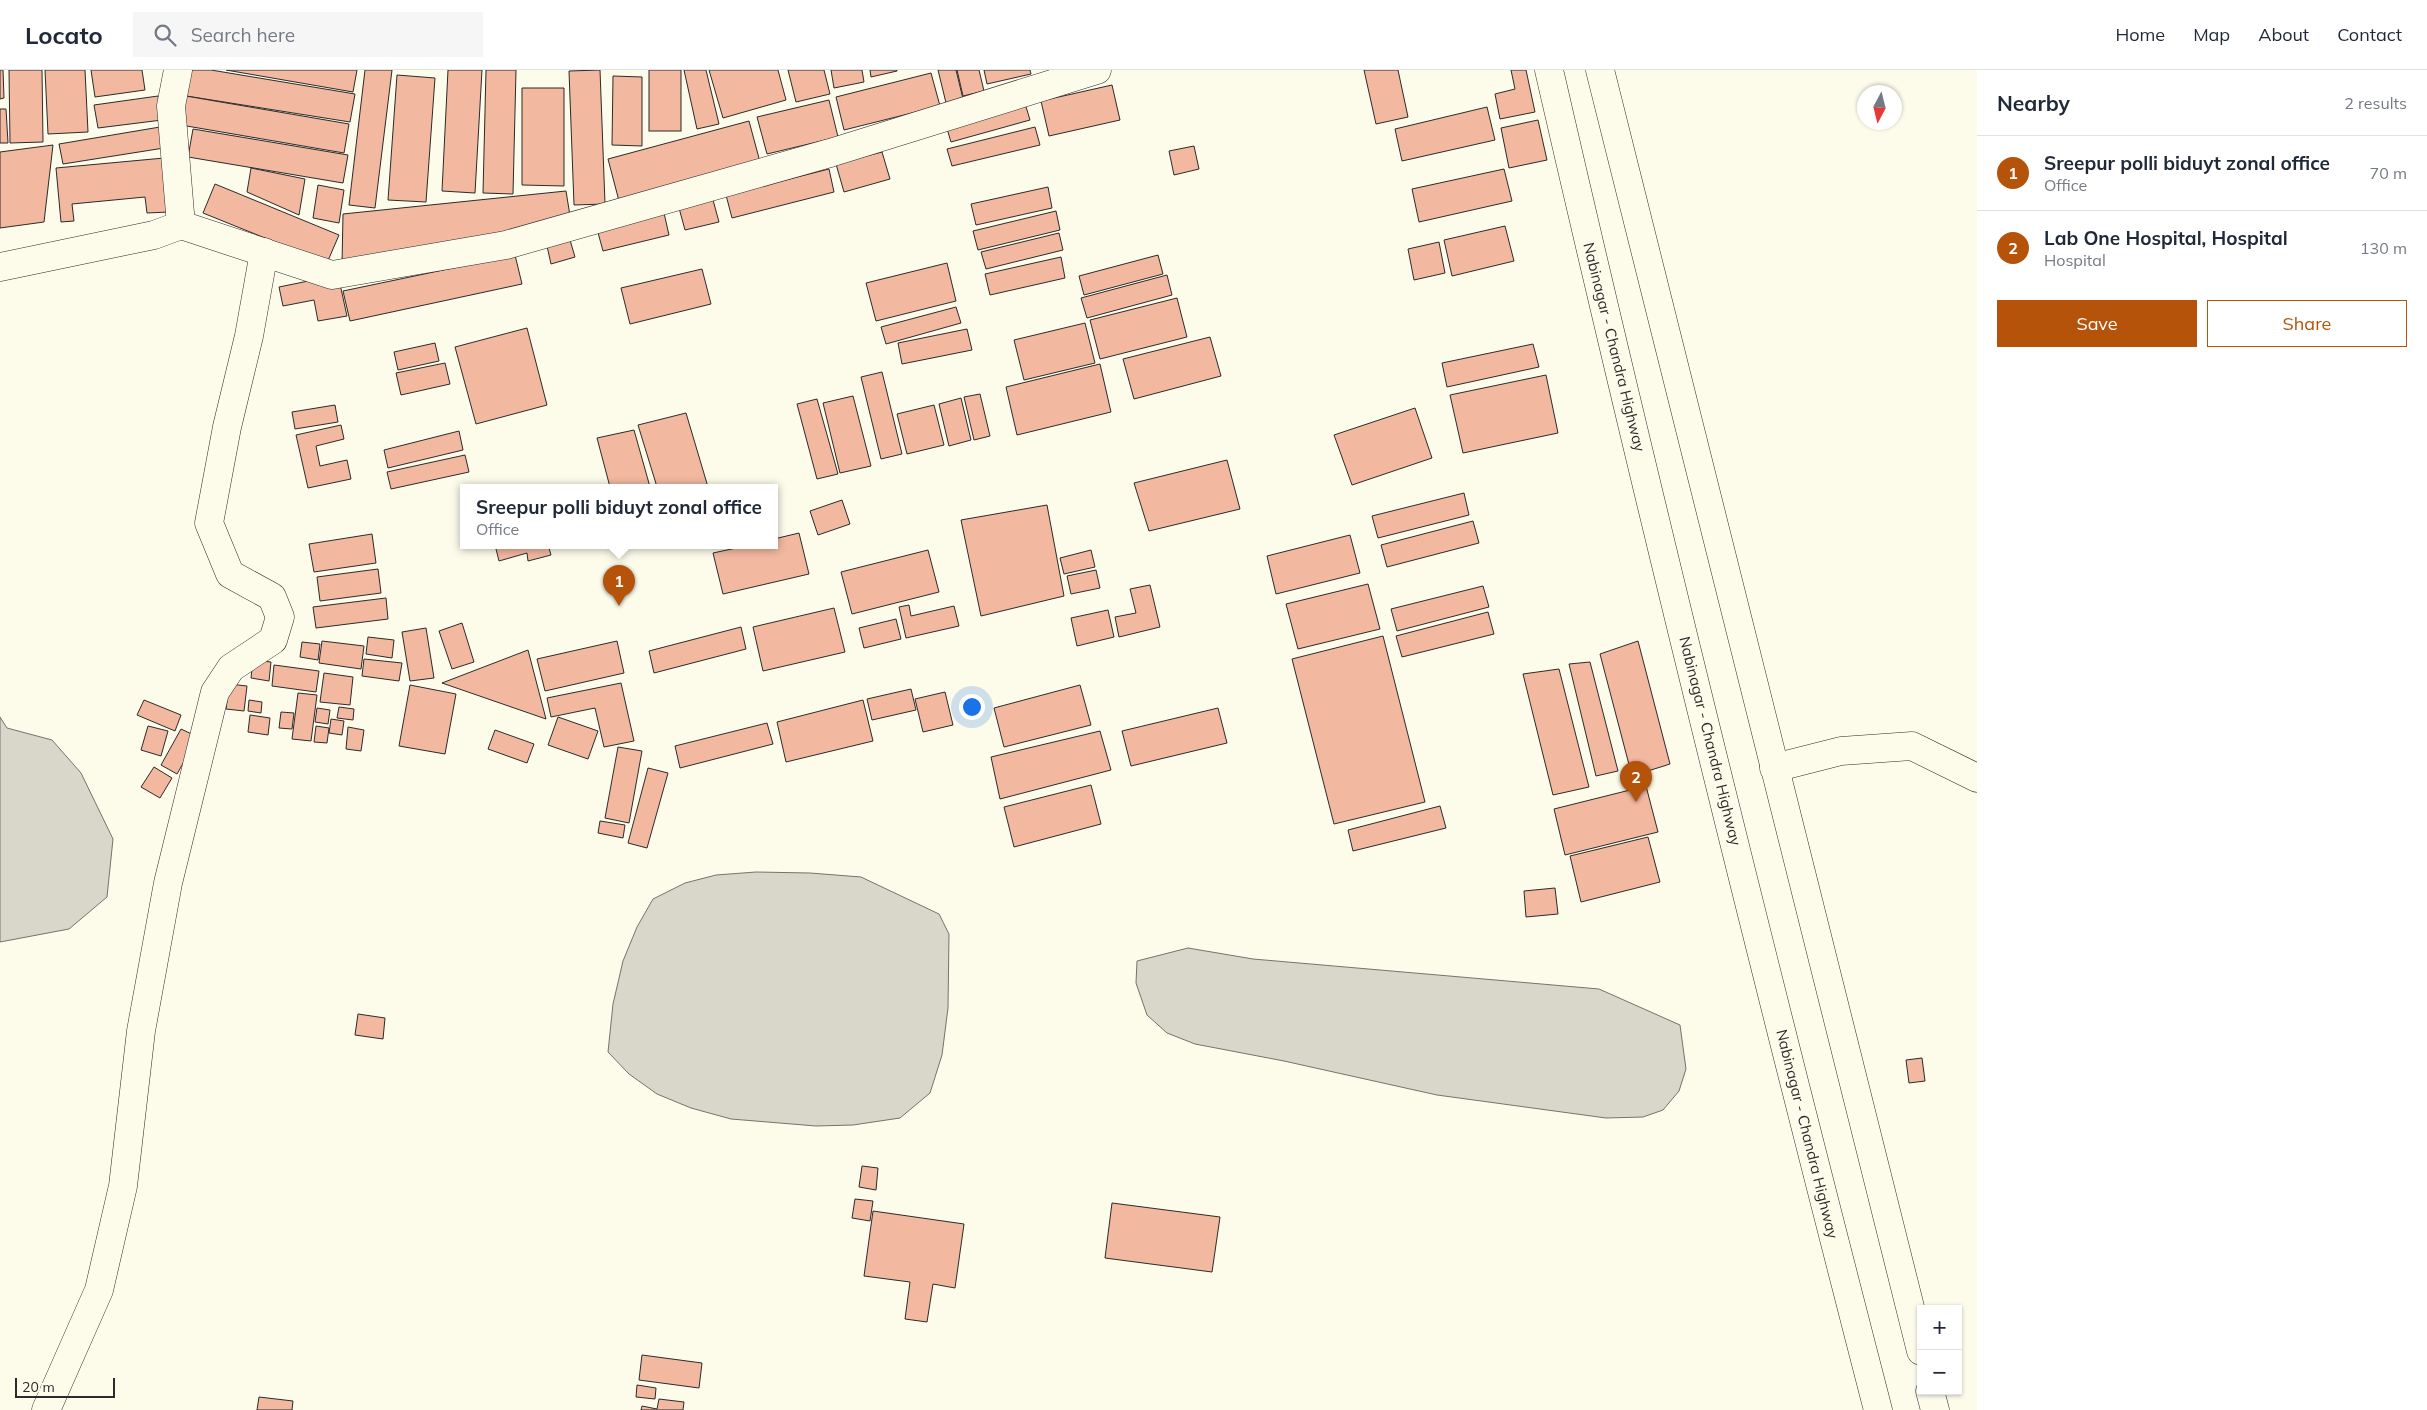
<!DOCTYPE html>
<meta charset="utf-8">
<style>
:root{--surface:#fff;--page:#f6f6f7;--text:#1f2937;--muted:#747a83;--line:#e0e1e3;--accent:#b45309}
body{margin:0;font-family:Mulish,sans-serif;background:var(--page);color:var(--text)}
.controls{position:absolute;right:15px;bottom:15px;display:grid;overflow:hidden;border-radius:0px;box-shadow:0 1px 4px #0004}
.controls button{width:45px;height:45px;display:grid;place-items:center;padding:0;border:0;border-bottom:1px solid var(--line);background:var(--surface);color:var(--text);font:25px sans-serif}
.compass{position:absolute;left:1857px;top:15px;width:45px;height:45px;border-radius:50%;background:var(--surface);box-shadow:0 1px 4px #0004;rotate:187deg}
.scale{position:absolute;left:15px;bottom:12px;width:100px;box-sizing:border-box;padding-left:5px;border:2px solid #2b2b2b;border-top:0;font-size:14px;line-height:18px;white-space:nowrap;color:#2b2b2b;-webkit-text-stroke:4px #fdfbea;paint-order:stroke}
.you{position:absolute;left:971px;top:636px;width:18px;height:18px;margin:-12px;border:4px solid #fff;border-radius:50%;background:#1a73e8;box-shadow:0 0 0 8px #1a73e833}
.badge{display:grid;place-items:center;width:32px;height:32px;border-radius:50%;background:var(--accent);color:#fff;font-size:16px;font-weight:700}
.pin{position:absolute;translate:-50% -41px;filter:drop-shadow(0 1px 2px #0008)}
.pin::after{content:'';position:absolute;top:26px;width:18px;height:15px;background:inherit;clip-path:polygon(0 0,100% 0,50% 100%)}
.popup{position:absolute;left:460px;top:414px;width:318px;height:65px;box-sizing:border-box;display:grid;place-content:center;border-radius:0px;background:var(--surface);filter:drop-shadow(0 1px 4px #0005);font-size:16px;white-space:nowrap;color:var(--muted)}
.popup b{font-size:19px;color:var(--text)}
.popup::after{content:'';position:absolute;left:50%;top:100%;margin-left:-10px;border:10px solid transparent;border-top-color:var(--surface)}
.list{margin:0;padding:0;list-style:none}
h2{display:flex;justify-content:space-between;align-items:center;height:65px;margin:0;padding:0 20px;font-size:21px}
h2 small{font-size:16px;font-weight:400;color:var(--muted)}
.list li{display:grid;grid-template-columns:32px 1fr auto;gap:15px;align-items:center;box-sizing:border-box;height:75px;padding:0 20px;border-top:1px solid var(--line)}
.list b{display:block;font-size:19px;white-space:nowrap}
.list p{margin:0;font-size:16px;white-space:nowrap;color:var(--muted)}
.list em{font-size:16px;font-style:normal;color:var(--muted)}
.actions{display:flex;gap:10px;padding:15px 20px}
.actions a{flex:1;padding:11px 0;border:1px solid var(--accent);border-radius:0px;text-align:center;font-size:18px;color:var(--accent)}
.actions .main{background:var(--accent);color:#fff}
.icon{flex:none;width:28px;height:28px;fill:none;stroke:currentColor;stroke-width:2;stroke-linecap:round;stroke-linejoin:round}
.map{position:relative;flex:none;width:1977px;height:1340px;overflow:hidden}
header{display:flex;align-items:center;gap:30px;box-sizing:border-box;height:70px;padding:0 25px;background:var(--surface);border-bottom:1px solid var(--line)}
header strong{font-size:24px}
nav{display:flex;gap:28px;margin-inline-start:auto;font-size:18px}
.search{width:350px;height:45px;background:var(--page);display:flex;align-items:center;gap:12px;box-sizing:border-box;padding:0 18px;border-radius:0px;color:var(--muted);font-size:19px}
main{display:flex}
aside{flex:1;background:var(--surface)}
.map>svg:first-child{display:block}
.water{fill:#d8d7c9;stroke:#74746e}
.building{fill:#f2b8a0;stroke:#2b2b2b}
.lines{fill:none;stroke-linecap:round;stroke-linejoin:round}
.minor-casing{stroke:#2b2b2b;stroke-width:29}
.trunk-casing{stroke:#2b2b2b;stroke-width:29}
.minor{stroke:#fdfbea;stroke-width:28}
.trunk{stroke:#fdfbea;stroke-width:28}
.labels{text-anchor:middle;stroke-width:4;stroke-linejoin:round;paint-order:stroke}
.street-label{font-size:15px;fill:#2b2b2b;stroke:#fdfbea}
</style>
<header>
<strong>Locato</strong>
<div class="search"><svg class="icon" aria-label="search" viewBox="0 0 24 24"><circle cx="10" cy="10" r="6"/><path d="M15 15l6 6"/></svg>Search here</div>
<nav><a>Home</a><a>Map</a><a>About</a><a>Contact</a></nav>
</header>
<main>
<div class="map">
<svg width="1977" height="1340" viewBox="0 0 1977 1340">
<rect width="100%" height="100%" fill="#fdfbea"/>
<g class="water">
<polygon points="0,647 7,658 52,670 81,703 113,769 107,827 69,859 0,872"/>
<polygon points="756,802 810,803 861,807 939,844 949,864 948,938 942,985 930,1023 900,1048 853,1055 816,1056 731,1049 691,1038 657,1024 629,1004 608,982 613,934 623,891 637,857 653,829 685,813 716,805"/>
<polygon points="1188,878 1253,889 1599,919 1680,955 1686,999 1679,1021 1663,1040 1643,1047 1606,1048 1437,1025 1284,991 1195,974 1167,963 1147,945 1136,913 1137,891"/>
</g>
<g class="building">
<polygon points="0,0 3,0 4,28 0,29"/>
<polygon points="9,0 42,0 43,72 10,73"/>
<polygon points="45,0 85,0 88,62 48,64"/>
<polygon points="91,0 142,0 145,20 95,27"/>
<polygon points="183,0 211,0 355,24 350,52 180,25"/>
<polygon points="226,0 357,0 353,22"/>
<polygon points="365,0 392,0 375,138 349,135"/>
<polygon points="448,0 482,0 475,123 442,121"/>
<polygon points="486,0 516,0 513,124 483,123"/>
<polygon points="600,0 605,134 574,135 569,1"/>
<rect x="649" y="0" width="32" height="61"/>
<polygon points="684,0 706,0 719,54 697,59"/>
<polygon points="709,0 778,0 786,30 723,48"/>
<polygon points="788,0 824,0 830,24 796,32"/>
<polygon points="831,0 862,0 864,12 834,18"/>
<polygon points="870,0 897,0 897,1 871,7"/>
<polygon points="938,0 956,0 964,33 947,37"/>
<polygon points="957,0 979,0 984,21 963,26"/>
<polygon points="984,0 1030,0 1031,4 987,14"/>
<polygon points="1364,0 1398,0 1408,47 1376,54"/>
<polygon points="1511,0 1526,0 1535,42 1500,49 1495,24 1515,19"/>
<polygon points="931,3 940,36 844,60 836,27"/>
<polygon points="397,5 435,8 426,132 388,130"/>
<polygon points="613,6 642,7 642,76 612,75"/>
<polygon points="1112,15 1120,50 1049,66 1041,31"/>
<polygon points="522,18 564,18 564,116 522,115"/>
<polygon points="180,25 349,54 344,83 175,54"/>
<polygon points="158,26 162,50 98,58 94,35"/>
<polygon points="829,30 838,67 767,84 757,47"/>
<polygon points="1024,30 1030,50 951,72 945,52"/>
<polygon points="1487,37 1495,70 1402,91 1395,59"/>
<polygon points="0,39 6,39 8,73 0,73"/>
<polygon points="1538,50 1547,90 1509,98 1501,58"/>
<polygon points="749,51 760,92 619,131 608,89"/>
<polygon points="160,57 164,78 63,94 59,74"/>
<polygon points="1035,57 1040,75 952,96 947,79"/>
<polygon points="193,59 348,85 343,113 188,87"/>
<polygon points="53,75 44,152 0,158 0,82"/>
<polygon points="1194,76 1199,99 1174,105 1169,81"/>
<polygon points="882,82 890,109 844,122 836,94"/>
<polygon points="164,88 169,142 147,143 145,127 72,134 74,151 61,152 56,98"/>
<polygon points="251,98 305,109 299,145 247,122"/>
<polygon points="829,99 834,122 732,148 726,125"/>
<polygon points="1504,99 1512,131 1419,152 1412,119"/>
<polygon points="215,114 339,165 327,193 203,143"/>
<polygon points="318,115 344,120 339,153 313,148"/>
<polygon points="1048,117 1052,138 976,155 971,134"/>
<polygon points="566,121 571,152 342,195 343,144"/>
<polygon points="713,130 719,152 685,160 679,138"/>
<polygon points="1056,141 1060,160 978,180 973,161"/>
<polygon points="664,143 669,165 603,181 597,159"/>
<polygon points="1505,156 1514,191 1452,206 1444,170"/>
<polygon points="1059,163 1063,180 986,199 981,182"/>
<polygon points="570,170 575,187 551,194 547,176"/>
<polygon points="1439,172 1445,203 1414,210 1408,179"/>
<polygon points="515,185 522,214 350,251 343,221"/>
<polygon points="1158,185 1163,204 1084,225 1079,206"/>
<polygon points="1061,187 1065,208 990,225 985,204"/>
<polygon points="947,193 956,231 876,251 866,213"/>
<polygon points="702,199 711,234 630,254 621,218"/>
<polygon points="338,205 347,246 318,251 314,230 283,236 279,217"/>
<polygon points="1167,205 1172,225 1087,248 1081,228"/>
<polygon points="1177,228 1187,267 1100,289 1090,250"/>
<polygon points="956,237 961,253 886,274 881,257"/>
<polygon points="1085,253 1095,293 1024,310 1014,270"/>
<polygon points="527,258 547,335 476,354 455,277"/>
<polygon points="967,259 972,280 902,294 898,273"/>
<polygon points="1210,267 1221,306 1134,329 1123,289"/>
<polygon points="435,273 439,291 398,300 394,282"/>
<polygon points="1533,274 1539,297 1447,317 1442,293"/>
<polygon points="445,293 450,314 401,325 396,303"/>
<polygon points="1100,294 1111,342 1017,365 1006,317"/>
<polygon points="882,302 902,384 881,389 861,307"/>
<polygon points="1546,305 1558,363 1463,383 1450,325"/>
<polygon points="980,324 990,366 974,370 964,327"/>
<polygon points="853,326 871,396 840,403 823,333"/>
<polygon points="961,328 971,370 949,376 939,334"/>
<polygon points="817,329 838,404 817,409 797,334"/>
<polygon points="335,335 338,352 295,359 292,342"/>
<polygon points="934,335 944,375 907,384 897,344"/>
<polygon points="1415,338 1432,388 1352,415 1334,365"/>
<polygon points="686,343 708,417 657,417 638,355"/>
<polygon points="341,355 344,369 316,376 320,396 347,390 351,409 308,418 296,365"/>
<polygon points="634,360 650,417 610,417 597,368"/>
<polygon points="459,361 463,380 388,398 384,380"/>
<polygon points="465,385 469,402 391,419 387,402"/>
<polygon points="1227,390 1240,439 1149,461 1134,413"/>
<polygon points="1464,423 1469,445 1378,468 1372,446"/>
<polygon points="842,430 850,454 818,465 810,441"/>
<polygon points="1047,435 1064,526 981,546 961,450"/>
<polygon points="1473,451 1479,473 1387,497 1381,475"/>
<polygon points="799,463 809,504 723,524 713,483 750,475 774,475 774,469"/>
<polygon points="372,464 376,493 314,502 309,474"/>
<polygon points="1350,465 1360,503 1276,524 1267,486"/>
<polygon points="495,475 561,475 549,478 551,485 528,491 527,483 499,491"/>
<polygon points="928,480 939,522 852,544 841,502"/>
<polygon points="1091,480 1095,497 1064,504 1060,488"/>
<polygon points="378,499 381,523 320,531 317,507"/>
<polygon points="1096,500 1100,518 1071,524 1067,506"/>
<polygon points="1368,514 1380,559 1298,579 1286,534"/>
<polygon points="1150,515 1160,557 1119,567 1115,547 1136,543 1130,519"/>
<polygon points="1483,516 1489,537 1397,561 1391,539"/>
<polygon points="386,528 388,549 316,558 313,537"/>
<polygon points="909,535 911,546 954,536 959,556 906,568 899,537"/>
<polygon points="834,538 845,582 763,601 753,557"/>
<polygon points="1108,540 1114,567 1077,576 1071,548"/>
<polygon points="1488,542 1494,564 1402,587 1396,566"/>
<polygon points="896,549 901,569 864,578 859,558"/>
<polygon points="462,553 474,592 452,599 439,561"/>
<polygon points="741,557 746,579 654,603 649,581"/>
<polygon points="426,558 434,608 410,611 402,562"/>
<polygon points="1383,566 1425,732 1334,754 1292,589"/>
<polygon points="368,567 394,570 392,588 366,584"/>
<polygon points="322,571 364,576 361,599 319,593"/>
<polygon points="617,571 624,603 545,621 537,589"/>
<polygon points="1638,571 1670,694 1632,706 1600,584"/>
<polygon points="302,572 320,574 318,590 300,587"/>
<polygon points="528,580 546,649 442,613"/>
<polygon points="364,589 402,593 399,611 362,606"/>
<polygon points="253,590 271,592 269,611 251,608"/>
<polygon points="1590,592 1618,701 1596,706 1569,594"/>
<polygon points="274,595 319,601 316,622 272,616"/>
<polygon points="1559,599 1589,717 1553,725 1523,604"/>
<polygon points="324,603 353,607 350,635 320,632"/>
<polygon points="621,613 634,671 604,677 595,638 551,647 547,628"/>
<polygon points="229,614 247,616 244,641 226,639"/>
<polygon points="410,615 456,624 445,684 399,676"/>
<polygon points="1080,615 1091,655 1004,677 994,638"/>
<polygon points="911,619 916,640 872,650 867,629"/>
<polygon points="945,622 953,655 923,662 915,629"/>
<polygon points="298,623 317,625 311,671 292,669"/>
<polygon points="144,630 181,645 175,661 137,645"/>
<polygon points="249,630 262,632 261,643 248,641"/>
<polygon points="863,630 873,671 786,692 777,652"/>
<polygon points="339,637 354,639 353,650 337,648"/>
<polygon points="317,638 330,640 328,654 315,652"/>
<polygon points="1218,638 1227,673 1131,696 1122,661"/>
<polygon points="281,642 294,643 292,659 279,658"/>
<polygon points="250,645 270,648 268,665 248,662"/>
<polygon points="558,647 598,661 588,689 548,675"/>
<polygon points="331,649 344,651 342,665 329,663"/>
<polygon points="767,653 773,674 680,698 675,676"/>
<polygon points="148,656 168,661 161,686 141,680"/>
<polygon points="316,656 329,658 327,673 314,672"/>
<polygon points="348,657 364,660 361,681 346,679"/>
<polygon points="181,659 198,667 177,704 161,695"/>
<polygon points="495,660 534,674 527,693 488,679"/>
<polygon points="1100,661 1111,700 1000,729 991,687"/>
<polygon points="618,677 642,681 629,753 605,748"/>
<polygon points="154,697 172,708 160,728 141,717"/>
<polygon points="648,698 668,703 647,778 628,773"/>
<polygon points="1091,715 1101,754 1014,777 1004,737"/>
<polygon points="1646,716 1658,762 1565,785 1554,739"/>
<polygon points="1440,736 1446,758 1353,781 1348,760"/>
<polygon points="600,751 625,755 623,768 598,763"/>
<polygon points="1648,767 1660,812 1581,832 1570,786"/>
<polygon points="1555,818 1558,844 1526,847 1524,821"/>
<polygon points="358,944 385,948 383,969 355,965"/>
<polygon points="1922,988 1925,1011 1909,1013 1906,990"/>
<polygon points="862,1096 878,1098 876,1120 859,1117"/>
<polygon points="855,1129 873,1131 870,1151 852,1148"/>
<polygon points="1112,1133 1220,1147 1212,1202 1105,1188"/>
<polygon points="873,1141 964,1154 955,1218 933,1214 927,1252 905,1249 910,1212 864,1206"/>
<polygon points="642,1285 702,1293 699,1318 639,1310"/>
<polygon points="637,1315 656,1318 655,1329 636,1327"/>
<polygon points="259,1327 293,1331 292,1340 257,1340"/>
<polygon points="659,1329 684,1332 683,1340 641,1340 642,1336 657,1339"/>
</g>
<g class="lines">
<g class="minor-casing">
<g id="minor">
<polyline points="181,155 332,205 506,175 830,83 1097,0"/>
<polyline points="0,197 154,165 181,155 171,36 178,0"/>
<polyline points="1774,698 1841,681 1912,676 1977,708"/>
<polyline points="46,1340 99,1220 123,1116 141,961 168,813 215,622 231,598 273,570 280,547 272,527 230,504 209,453 227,357 249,266 264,182"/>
</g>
</g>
<g class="trunk-casing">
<g id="trunk">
<path d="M1549 0C1652 448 1763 895 1878 1340"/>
<polyline points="1600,0 1921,1281"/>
<polyline points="1930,1321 1935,1340"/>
</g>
</g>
<use href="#minor" class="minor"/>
<use href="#trunk" class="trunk"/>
</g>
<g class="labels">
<g class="street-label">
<text transform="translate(1614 277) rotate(76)" y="5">Nabinagar - Chandra Highway</text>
<text transform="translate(1710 671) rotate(76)" y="5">Nabinagar - Chandra Highway</text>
<text transform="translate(1807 1064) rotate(76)" y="5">Nabinagar - Chandra Highway</text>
</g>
</g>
</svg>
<div class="controls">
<button>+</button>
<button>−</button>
</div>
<svg class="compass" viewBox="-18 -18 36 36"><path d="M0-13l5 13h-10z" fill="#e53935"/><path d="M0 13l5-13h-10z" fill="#747a83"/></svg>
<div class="scale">20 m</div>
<div class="you"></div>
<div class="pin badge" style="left:619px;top:536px">1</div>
<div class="popup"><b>Sreepur polli biduyt zonal office</b>Office</div>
<div class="pin badge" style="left:1636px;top:732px">2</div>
</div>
<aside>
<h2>Nearby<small>2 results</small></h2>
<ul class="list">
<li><span class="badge">1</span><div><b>Sreepur polli biduyt zonal office</b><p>Office</p></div><em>70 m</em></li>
<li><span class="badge">2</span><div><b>Lab One Hospital, Hospital</b><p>Hospital</p></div><em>130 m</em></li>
</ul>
<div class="actions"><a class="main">Save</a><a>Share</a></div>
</aside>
</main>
